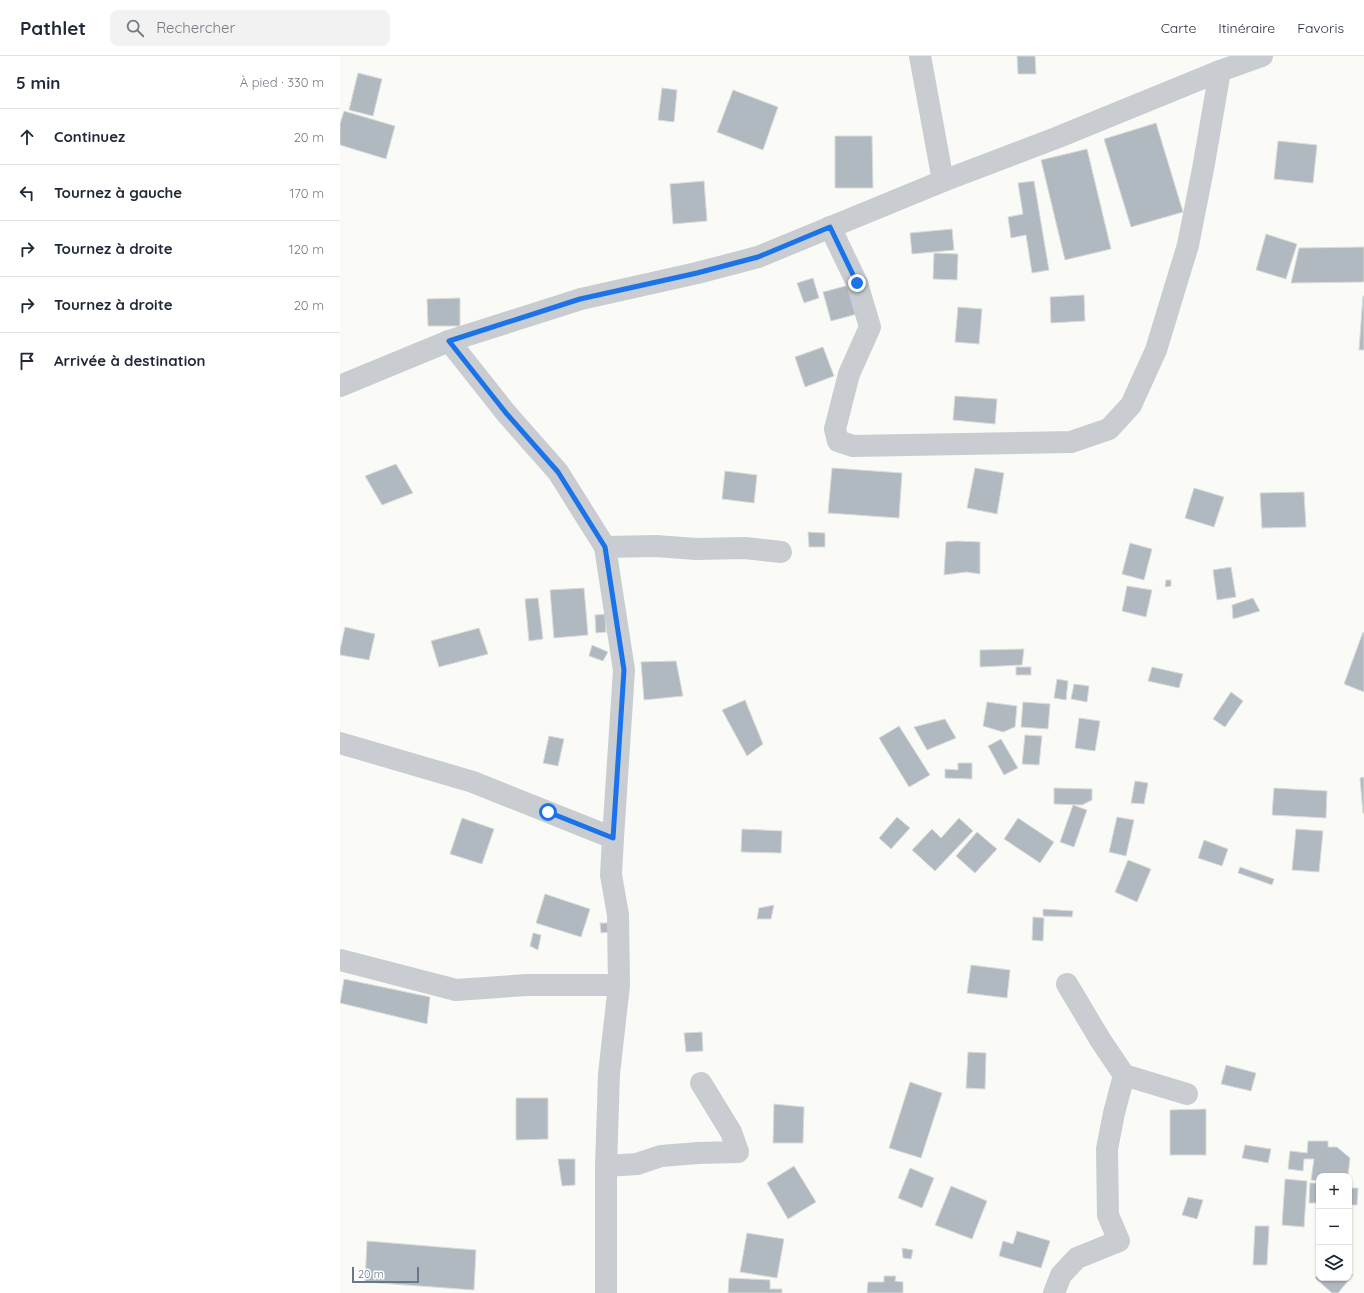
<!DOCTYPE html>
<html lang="fr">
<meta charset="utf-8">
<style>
:root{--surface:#fff;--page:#f2f2f3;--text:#1f2937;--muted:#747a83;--line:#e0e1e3}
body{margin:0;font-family:Quicksand,sans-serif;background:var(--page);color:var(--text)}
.controls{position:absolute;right:12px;bottom:12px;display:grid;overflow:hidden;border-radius:8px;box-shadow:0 1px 3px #0004}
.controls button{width:36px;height:36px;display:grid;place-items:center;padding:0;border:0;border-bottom:1px solid var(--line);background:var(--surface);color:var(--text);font:20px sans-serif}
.scale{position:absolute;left:12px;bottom:10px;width:67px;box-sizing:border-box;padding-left:4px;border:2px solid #65798b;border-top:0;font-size:11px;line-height:14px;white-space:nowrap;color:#65798b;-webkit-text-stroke:3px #fff;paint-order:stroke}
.stop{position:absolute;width:12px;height:12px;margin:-9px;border:3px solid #1a73e8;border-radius:50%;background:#fff}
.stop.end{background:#1a73e8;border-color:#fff;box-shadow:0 1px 4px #0008}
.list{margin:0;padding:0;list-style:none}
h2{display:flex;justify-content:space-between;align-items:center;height:52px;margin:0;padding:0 16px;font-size:17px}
h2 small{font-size:13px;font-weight:400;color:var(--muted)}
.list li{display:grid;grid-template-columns:26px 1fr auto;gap:12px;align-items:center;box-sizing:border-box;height:56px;padding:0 16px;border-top:1px solid var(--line)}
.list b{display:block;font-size:15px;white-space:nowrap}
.list em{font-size:13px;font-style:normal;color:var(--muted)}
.icon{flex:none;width:22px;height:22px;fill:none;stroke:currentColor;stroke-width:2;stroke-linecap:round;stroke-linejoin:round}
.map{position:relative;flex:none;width:1024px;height:1237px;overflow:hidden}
header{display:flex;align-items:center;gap:24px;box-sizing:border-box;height:56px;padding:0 20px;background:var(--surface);border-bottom:1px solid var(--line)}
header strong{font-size:19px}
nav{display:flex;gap:22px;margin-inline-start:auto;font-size:14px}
.search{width:280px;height:36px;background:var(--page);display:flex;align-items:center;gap:10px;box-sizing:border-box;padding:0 14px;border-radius:8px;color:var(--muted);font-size:15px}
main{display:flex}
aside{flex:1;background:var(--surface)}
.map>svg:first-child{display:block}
.building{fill:#b0b9c0;stroke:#dbdcd9}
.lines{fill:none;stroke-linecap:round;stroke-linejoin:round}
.minor{stroke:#c9cdd1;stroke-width:22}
.route{stroke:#1a73e8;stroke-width:5}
</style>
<header>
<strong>Pathlet</strong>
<div class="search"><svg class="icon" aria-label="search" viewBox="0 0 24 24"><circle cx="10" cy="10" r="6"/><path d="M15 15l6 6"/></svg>Rechercher</div>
<nav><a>Carte</a><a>Itinéraire</a><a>Favoris</a></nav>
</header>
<main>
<aside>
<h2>5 min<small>À pied · 330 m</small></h2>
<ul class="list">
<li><svg class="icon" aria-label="ahead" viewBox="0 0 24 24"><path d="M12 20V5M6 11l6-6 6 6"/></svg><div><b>Continuez</b></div><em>20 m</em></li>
<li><svg class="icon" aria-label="left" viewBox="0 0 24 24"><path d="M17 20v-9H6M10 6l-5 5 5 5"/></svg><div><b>Tournez à gauche</b></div><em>170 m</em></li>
<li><svg class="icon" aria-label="right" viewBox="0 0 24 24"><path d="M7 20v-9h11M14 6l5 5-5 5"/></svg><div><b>Tournez à droite</b></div><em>120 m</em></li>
<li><svg class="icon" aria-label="right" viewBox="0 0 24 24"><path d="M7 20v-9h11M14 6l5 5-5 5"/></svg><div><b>Tournez à droite</b></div><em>20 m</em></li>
<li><svg class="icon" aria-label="arrive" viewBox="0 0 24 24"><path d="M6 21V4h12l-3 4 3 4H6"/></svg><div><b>Arrivée à destination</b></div></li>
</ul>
</aside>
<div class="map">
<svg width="1024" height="1237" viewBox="0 0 1024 1237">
<rect width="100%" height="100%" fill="#fafaf7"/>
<g class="building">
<polygon points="677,0 695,0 696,18 678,18"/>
<polygon points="18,17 42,23 33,60 9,54"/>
<polygon points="322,32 337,34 334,66 318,64"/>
<polygon points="393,34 438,51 423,94 377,76"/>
<polygon points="4,55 55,70 46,103 0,89 0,68"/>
<polygon points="816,67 843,156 791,171 764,83"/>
<polygon points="495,80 532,80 533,132 495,132"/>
<polygon points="938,85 977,89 973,127 934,123"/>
<polygon points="747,93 771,193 725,204 701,104"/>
<polygon points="364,125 367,165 333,168 330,128"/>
<polygon points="694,125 709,214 692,217 686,179 671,182 668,161 683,158 678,127"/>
<polygon points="612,173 614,194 572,198 570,177"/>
<polygon points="926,178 957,188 946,223 916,214"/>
<polygon points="1024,191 1024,226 951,227 959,192"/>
<polygon points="594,197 618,198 617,224 593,223"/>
<polygon points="473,222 479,242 464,247 457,227"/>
<polygon points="513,228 521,257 491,265 483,236"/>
<polygon points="744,239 745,265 711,267 710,241"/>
<polygon points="1023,240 1024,240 1024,294 1019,294"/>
<polygon points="120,242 120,270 88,270 87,243"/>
<polygon points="618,251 642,253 639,288 615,286"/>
<polygon points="483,291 494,320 465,331 455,301"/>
<polygon points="615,340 657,343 655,368 613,364"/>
<polygon points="56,408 73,437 42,449 25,420"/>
<polygon points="492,412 562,417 559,462 488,457"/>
<polygon points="635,412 664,417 657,458 627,452"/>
<polygon points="385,415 417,419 414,447 382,443"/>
<polygon points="854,432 884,441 874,471 845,462"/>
<polygon points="964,436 966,471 922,472 920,437"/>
<polygon points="468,476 485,477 485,491 469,491"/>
<polygon points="616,485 640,486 640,518 626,516 604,519 606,486"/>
<polygon points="790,487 812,493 804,524 782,518"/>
<polygon points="891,511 896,541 877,544 873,514"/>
<polygon points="826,524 831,524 831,530 825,531"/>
<polygon points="787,530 812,534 806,561 782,555"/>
<polygon points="244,532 248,579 214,582 210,534"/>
<polygon points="198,542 203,583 189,585 185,543"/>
<polygon points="913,542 920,555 893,563 892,549"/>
<polygon points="265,558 266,576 256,577 255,559"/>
<polygon points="5,571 35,578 29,604 0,599 0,594"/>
<polygon points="139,572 148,598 99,611 91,585"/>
<polygon points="1023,576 1024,577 1024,636 1004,628"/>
<polygon points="252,589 268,596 263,605 249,600"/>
<polygon points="684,593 682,609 640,611 640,594"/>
<polygon points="336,605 343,640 304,644 301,606"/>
<rect x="676" y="611" width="15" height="8"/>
<polygon points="812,611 843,618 839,632 808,625"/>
<polygon points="717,623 728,625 726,644 714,642"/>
<polygon points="734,628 749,630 747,646 731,643"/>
<polygon points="891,636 903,645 885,671 873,663"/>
<polygon points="405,644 423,688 407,700 382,654"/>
<polygon points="647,646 677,650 675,671 663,676 643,670"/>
<polygon points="683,646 710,648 708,673 681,671"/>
<polygon points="739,662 760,665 755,695 735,692"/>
<polygon points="605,663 616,682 587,694 574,671"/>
<polygon points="559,670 590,719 569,731 539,682"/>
<polygon points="685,679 702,680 699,709 682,708"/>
<polygon points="209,680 224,683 218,710 203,707"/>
<polygon points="661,683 678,712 664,719 648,690"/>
<polygon points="618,707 632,707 632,723 605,722 605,713 618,714"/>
<polygon points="1024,721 1024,757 1023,757 1020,722"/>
<polygon points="795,725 808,727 804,748 791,747"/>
<polygon points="714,732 752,733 752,744 742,749 714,748"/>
<polygon points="934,732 987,735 986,762 932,759"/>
<polygon points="733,749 747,754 734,791 720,786"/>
<polygon points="557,761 570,772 551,793 539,782"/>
<polygon points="777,761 794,764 786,800 769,796"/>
<polygon points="122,762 154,773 142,808 110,798"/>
<polygon points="619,762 633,775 595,815 572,794 592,773 601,782"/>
<polygon points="678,762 714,786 700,807 664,783"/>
<polygon points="402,773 442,775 441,797 401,796"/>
<polygon points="956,773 983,775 979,816 952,814"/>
<polygon points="637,776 657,793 635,817 616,800"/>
<polygon points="864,784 888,793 882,810 858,802"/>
<polygon points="788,804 811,813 797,846 775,836"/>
<polygon points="900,811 934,823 932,829 898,817"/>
<polygon points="205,838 250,853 241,881 196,867"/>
<polygon points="434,849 431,863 417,863 419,852"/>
<polygon points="703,853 733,855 732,861 703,860"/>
<polygon points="693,861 704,862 703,885 692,884"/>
<polygon points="260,867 269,867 270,876 261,877"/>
<polygon points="193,877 201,879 198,894 190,890"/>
<polygon points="631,909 670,914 667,942 627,937"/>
<polygon points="4,923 90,941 87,968 0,947"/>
<polygon points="362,976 363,995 346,996 344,977"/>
<polygon points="628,996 646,997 645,1033 626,1032"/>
<polygon points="886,1009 916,1017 911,1035 881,1028"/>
<polygon points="570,1026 602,1037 581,1102 549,1092"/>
<polygon points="176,1042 208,1042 208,1083 176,1084"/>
<polygon points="434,1048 464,1051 463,1087 433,1087"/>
<polygon points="866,1053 866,1099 830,1099 830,1054"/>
<polygon points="968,1085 988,1085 988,1091 997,1091 1010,1102 1008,1120 979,1120 979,1125 971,1124 974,1103 964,1103 963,1115 948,1113 950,1095 967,1097"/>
<polygon points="905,1089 931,1093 928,1107 902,1102"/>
<polygon points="218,1103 235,1103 235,1129 222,1130"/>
<polygon points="454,1110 476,1146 448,1163 427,1127"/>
<polygon points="570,1112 594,1122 582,1152 558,1142"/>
<polygon points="945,1123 967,1125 964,1171 942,1169"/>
<polygon points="970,1127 979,1127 979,1153 977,1153 977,1147 969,1147"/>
<polygon points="611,1130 647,1145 632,1183 595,1169"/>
<polygon points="1009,1132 1018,1132 1017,1149 1009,1149"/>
<polygon points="848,1141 863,1144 857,1163 842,1159"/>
<polygon points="915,1170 929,1170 927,1209 913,1209"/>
<polygon points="677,1175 710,1185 701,1212 659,1200 663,1185 673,1188"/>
<polygon points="407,1177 444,1183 437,1222 400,1216"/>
<polygon points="27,1185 136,1194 134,1234 25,1226"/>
<polygon points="562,1192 573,1194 571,1203 563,1202"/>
<polygon points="1009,1215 1013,1219 998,1237 992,1237 975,1222 979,1217 979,1222 1009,1222"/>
<polygon points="544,1220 556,1220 555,1225 563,1226 563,1237 527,1237 528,1226 544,1226"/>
<polygon points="389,1222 430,1224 430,1233 442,1233 442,1237 388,1237"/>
</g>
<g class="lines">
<g class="minor">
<polyline points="580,0 603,125"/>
<polyline points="490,171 517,227 530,271 509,318 495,373 498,385 513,390 731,386 769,373 791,349 816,294 848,189 863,113 880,15"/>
<polyline points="0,330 109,285 241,243 357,217 418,201 603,125 716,82 880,15 922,0"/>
<polyline points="265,491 316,490 356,493 405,492 441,496"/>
<polyline points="0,687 133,726 273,782 284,614 265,491 218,416 166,357 109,285"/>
<polyline points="0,904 116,934 187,929 279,929"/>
<polyline points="784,1019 847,1038"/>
<polyline points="266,1110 297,1108 321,1100 358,1097 398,1096 391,1076 361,1027"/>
<polyline points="266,1237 266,1110 269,1018 279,929 278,859 271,819 273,782"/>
<polyline points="714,1237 721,1219 737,1202 779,1185 768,1159 767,1093 774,1057 784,1019 761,985 727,928"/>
</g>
</g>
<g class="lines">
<polyline class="route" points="208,756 273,782 284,614 265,491 218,416 166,357 109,285 240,243 357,217 418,201 490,171 517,227"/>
</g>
</svg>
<div class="controls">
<button>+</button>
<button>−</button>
<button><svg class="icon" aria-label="layers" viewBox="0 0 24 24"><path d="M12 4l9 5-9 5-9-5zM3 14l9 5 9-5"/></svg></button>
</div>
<div class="scale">20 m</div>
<div class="stop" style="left:208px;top:756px"></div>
<div class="stop end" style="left:517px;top:227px"></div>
</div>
</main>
